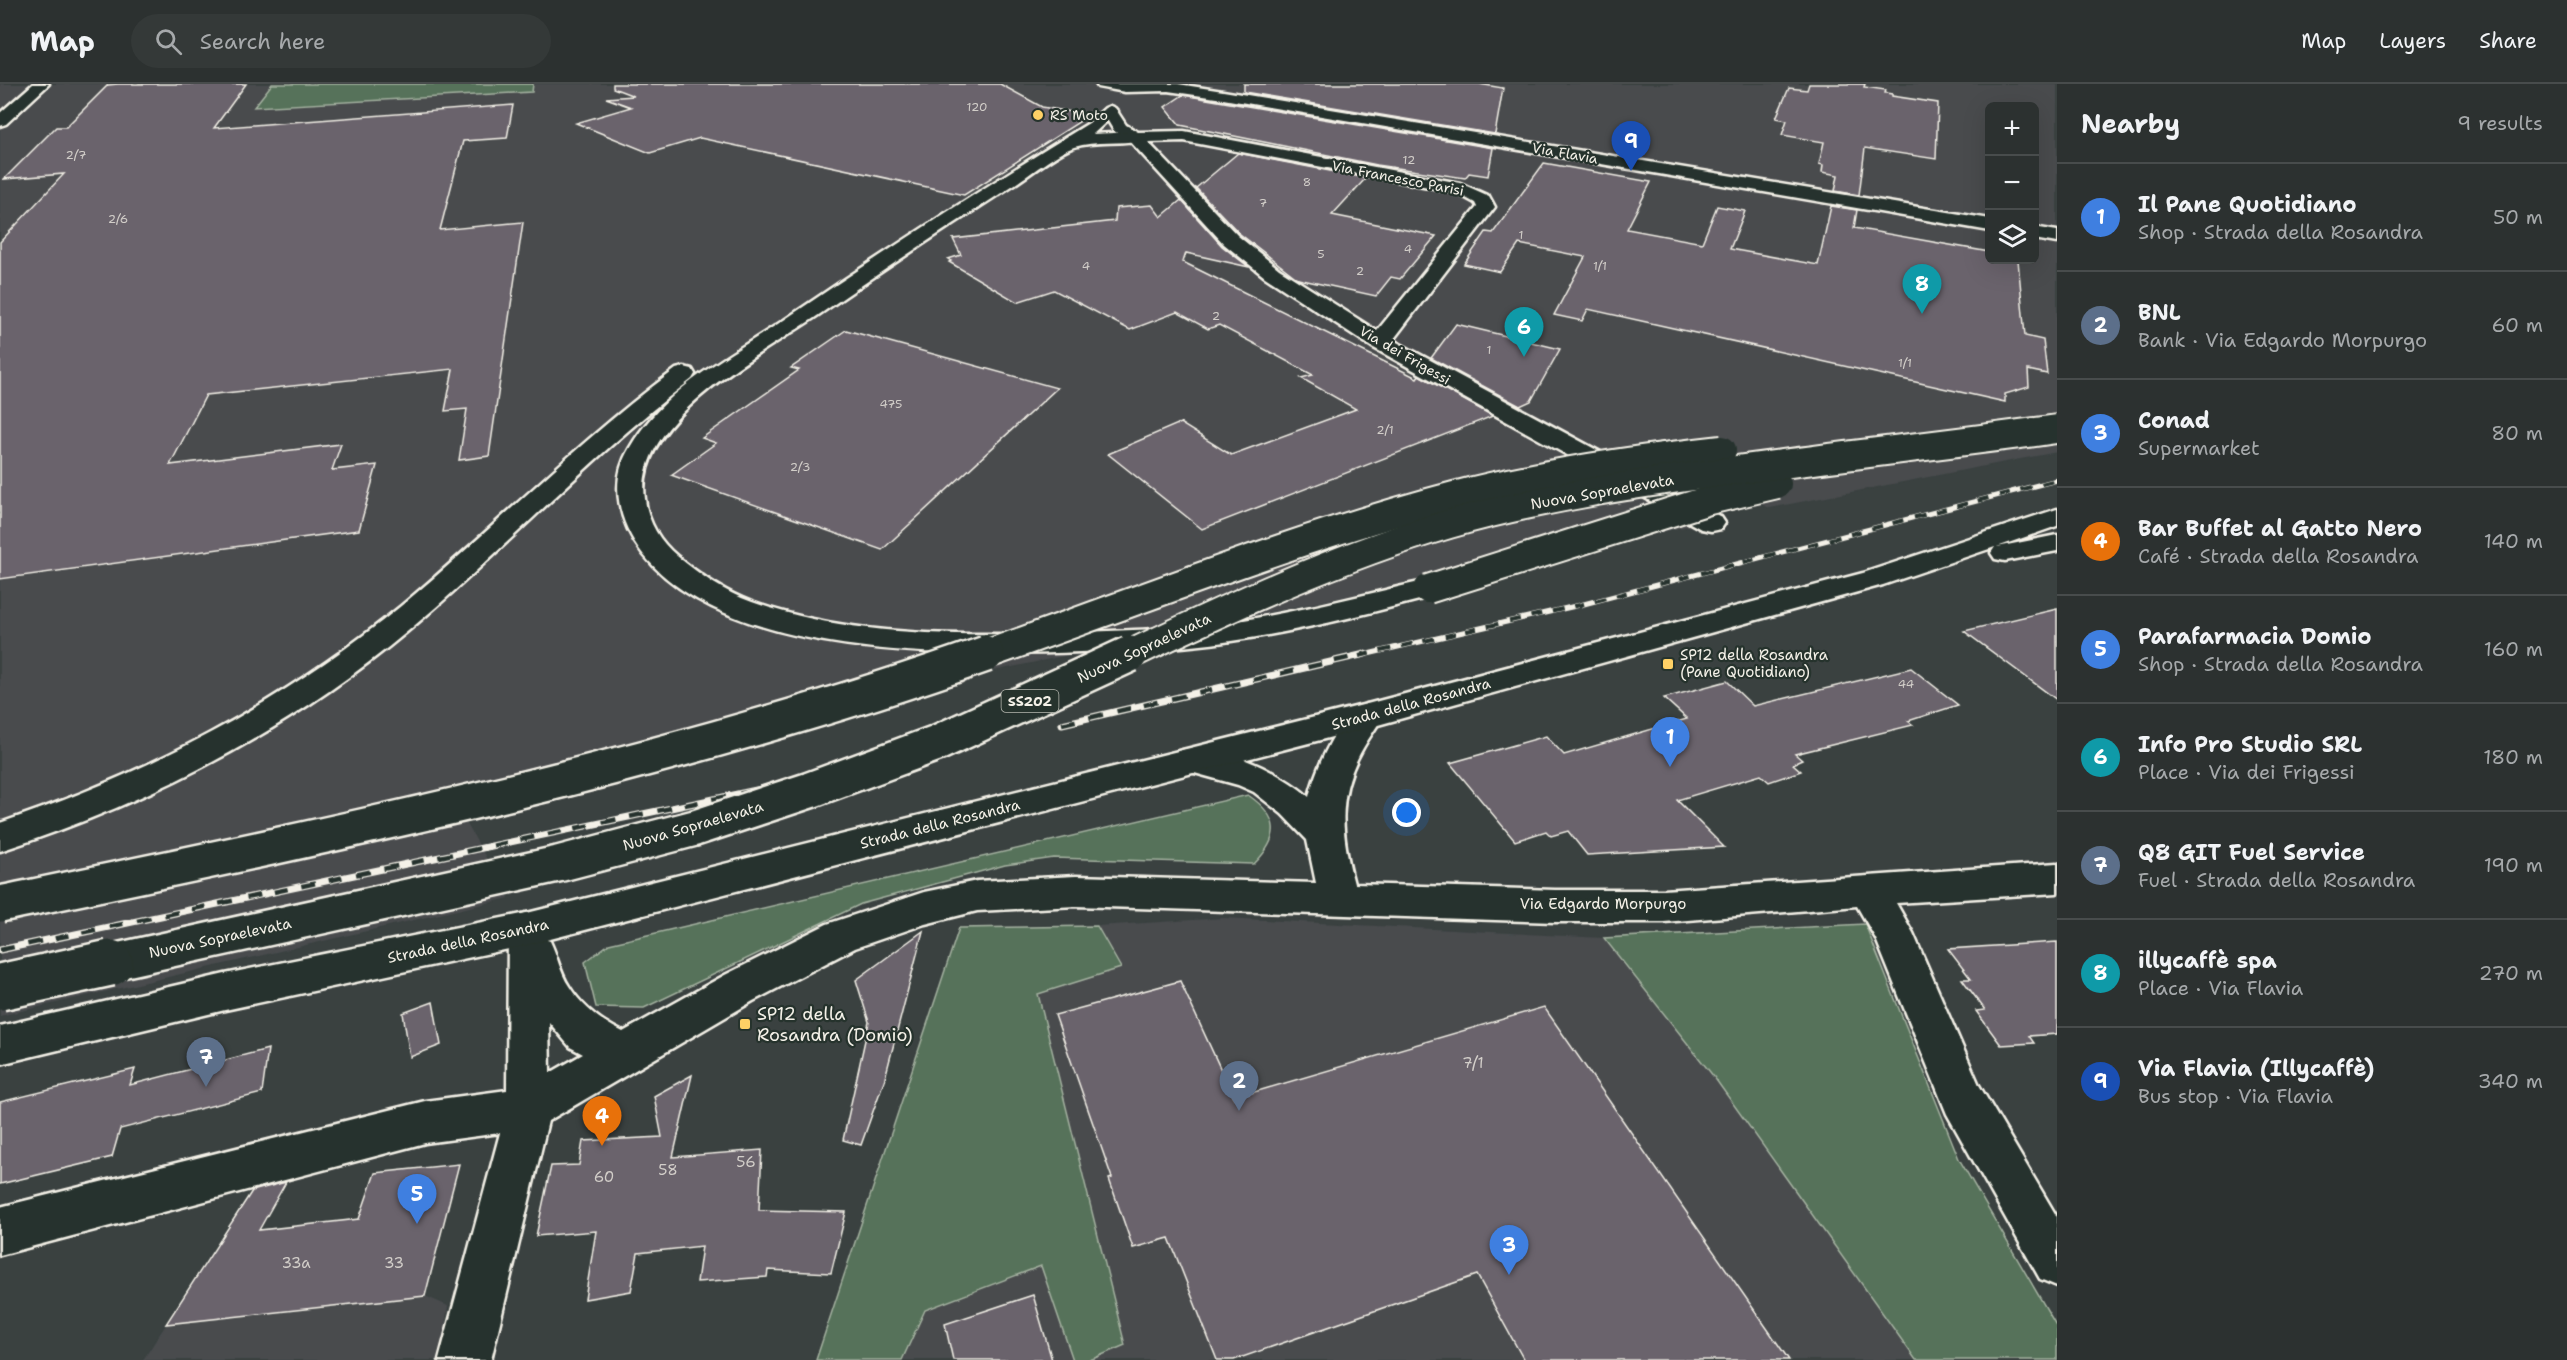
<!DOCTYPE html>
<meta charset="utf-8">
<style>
:root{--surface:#2c3130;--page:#343938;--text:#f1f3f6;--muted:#a6a9ab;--line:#484c4c;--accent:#ffd166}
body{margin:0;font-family:"Shantell Sans",sans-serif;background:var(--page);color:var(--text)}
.controls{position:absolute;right:18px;top:18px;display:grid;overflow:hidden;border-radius:9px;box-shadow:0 6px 24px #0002}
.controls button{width:54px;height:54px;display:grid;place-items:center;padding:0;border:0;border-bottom:2px solid var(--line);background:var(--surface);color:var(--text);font:30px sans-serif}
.you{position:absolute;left:1407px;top:729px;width:21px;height:21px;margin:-15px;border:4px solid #fff;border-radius:50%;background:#1a73e8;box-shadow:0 0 0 9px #1a73e833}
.badge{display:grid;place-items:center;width:39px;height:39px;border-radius:50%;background:var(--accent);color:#fff;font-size:20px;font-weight:700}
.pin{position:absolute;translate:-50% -50px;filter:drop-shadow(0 2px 3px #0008)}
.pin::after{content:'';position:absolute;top:32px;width:21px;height:18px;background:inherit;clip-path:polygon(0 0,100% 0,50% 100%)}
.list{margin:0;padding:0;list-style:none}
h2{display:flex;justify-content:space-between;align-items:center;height:78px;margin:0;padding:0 24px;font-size:26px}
h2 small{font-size:20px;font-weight:400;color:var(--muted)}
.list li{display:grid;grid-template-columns:39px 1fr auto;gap:18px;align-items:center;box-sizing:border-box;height:108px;padding:0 24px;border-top:2px solid var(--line)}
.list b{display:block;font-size:22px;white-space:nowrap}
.list p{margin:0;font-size:20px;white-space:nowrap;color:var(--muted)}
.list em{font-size:20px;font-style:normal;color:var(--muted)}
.icon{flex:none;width:33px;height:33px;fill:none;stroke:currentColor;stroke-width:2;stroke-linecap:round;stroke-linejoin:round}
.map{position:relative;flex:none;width:2057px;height:1276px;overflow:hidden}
header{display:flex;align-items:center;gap:36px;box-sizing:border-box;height:84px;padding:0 30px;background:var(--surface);border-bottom:2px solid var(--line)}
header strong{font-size:28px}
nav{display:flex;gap:33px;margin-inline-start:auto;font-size:21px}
.search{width:420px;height:54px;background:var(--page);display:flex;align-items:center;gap:15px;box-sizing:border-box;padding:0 21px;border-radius:33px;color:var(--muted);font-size:22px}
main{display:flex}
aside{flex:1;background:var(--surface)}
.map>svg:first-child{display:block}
.built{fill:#484b4d;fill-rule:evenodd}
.green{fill:#56725a;stroke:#a5b2a1;stroke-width:1.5}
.building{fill:#6a636c;stroke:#f4f1e8;stroke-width:1.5}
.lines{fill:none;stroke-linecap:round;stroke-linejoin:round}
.minor-casing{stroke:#f4f1e8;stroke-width:5}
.major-casing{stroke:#f4f1e8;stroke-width:5}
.highway-casing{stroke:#f4f1e8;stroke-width:5}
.minor{fill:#26332d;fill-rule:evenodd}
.major{fill:#26332d;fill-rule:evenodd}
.highway{fill:#26332d;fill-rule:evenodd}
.rail-far1-casing{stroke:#f4f1e8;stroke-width:5}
.rail-casing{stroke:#f4f1e8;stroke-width:7}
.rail-far1{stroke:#26332d;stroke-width:4;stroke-dasharray:11;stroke-linecap:butt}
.rail{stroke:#26332d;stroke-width:4.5;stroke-dasharray:14;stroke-linecap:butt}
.highway-bridge-far2-casing{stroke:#f4f1e8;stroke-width:32;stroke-linecap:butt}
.highway-bridge-far1-casing{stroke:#f4f1e8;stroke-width:40;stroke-linecap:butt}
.highway-bridge-casing{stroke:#f4f1e8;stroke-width:50;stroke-linecap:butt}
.highway-bridge-far2{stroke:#26332d;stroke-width:28}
.highway-bridge-far1{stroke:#26332d;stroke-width:35}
.highway-bridge{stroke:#26332d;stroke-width:45}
.poi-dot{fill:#ffd166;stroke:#26332d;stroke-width:2}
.labels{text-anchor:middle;stroke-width:4.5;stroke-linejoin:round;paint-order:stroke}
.number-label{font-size:12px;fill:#d2cec9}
.far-poi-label{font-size:14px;fill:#f4f1e8;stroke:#26332d;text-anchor:start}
.far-street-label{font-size:14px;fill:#f4f1e8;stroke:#26332d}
.shield{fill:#26332d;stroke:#b6b8b0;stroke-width:1.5}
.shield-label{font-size:14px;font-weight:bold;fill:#f4f1e8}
.street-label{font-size:15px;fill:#f4f1e8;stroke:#26332d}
.poi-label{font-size:15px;fill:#f4f1e8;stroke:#26332d;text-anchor:start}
.near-number-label{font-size:15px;fill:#d2cec9}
.near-poi-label{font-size:18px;fill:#f4f1e8;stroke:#26332d;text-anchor:start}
</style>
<header>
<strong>Map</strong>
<div class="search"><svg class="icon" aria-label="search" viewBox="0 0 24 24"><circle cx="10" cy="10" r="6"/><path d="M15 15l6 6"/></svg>Search here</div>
<nav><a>Map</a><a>Layers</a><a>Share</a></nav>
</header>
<main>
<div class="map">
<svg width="2057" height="1276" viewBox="0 0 2057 1276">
<rect width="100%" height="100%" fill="#3a4140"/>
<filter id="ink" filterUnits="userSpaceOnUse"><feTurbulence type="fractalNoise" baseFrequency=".0167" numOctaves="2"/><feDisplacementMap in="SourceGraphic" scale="12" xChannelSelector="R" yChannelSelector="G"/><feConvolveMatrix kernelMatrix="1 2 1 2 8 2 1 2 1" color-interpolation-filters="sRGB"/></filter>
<g filter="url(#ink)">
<g class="built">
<path d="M0 0H2057V368L1770 424 1754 417 1690 442 1241 534 984 589 451 712 509 814 0 932ZM1990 22H2034V176H1990Z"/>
<polygon points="1225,834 1604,854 1714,993 1916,1276 1090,1276 1125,1260 1038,909 1121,884 1097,842"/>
<polygon points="459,1080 425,1212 448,1222 442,1263 438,1276 143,1276 235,1134 259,1146 359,1135 375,1089"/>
<polygon points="1041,1181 1073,1276 902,1276 925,1226"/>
</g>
<g class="green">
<polygon points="272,0 533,0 532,8 254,23"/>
<path d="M1248 711C1280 733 1281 753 1254 780L1054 774 1005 781 861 820 644 924 596 923 585 878 609 860Z"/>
<polygon points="1865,840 1959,1075 2057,1243 2057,1276 1916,1276 1714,993 1604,854"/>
<polygon points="1097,842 1121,884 1038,910 1125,1261 1090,1276 1073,1276 1041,1182 925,1226 902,1276 816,1276 959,844"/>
</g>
<g class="building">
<polygon points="118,0 246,0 214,44 513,21 507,54 463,57 440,146 523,138 489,372 459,376 467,325 445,327 453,285 206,311 170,381 341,360 332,386 377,381 359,446 0,495 0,158 64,90 4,95 56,43 66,43 108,1"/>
<polygon points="613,0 1000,0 1042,23 1090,31 964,111 700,54 650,69 576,39 631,23 606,14 634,12 613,4"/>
<polygon points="1244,0 1479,0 1503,4 1495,50 1244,8"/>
<polygon points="1809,0 1865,0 1864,3 1886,6 1885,9 1892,10 1892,12 1938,19 1936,75 1865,64 1859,111 1835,107 1838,91 1822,88 1823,81 1819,80 1824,58 1782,51 1787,36 1776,34 1789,4 1807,6"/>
<polygon points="1183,11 1493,64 1488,92 1469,89 1465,94 1377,81 1180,41 1165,23"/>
<polygon points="1238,69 1366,94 1332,131 1436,152 1400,195 1391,193 1376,212 1298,195 1240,150 1196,104"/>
<polygon points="1544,79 1651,98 1627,145 1702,159 1717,122 1745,127 1730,165 1818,181 1831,122 1857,126 1854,144 1989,168 1989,176 2018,176 2025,252 2043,256 2047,290 2028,286 2029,303 2005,310 2005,318 1588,225 1582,237 1554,231 1585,173 1519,160 1500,188 1464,180 1486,148 1493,149"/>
<polygon points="1181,116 1222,162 1249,183 1186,169 1183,178 1417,294 1419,291 1493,332 1202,445 1108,370 1180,339 1231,371 1356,325 1301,294 1313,291 1219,241 1208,245 1177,228 1130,246 1054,206 1017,218 949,178 951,177 948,175 961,171 953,155 1115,137 1116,124 1152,121 1161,133"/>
<polygon points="1456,240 1560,265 1531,317 1520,322 1431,274"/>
<polygon points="846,246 1057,304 882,466 671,391 716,359 702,354 799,286 791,284"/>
<polygon points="2057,525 2057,616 1964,547"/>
<polygon points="1911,584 1958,621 1908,637 1913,641 1795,670 1802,676 1793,680 1801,687 1769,698 1761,691 1677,716 1724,763 1587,771 1568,747 1551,752 1546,747 1515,757 1450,679 1546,652 1564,671 1687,635 1664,614 1727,597 1753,622"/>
<polygon points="923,847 885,994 861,1061 843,1056 869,938 856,896"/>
<polygon points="2057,858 2057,950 2029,952 2034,959 2001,961 1976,927 1985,926 1962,895 1971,895 1948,865"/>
<polygon points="1180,897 1234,1014 1544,923 1789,1276 1524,1276 1477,1191 1234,1276 1217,1276 1169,1154 1133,1164 1109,1095 1112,1094 1055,931"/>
<polygon points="433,918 441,961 410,973 403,929"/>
<polygon points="268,965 262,1009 120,1045 112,1073 0,1100 0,1018 135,985 130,1001"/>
<polygon points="692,991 673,1073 762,1066 759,1126 846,1128 831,1189 768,1186 767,1193 697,1198 702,1162 638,1169 631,1207 585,1215 596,1147 536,1152 551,1082 579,1081 583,1057 662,1053 654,1012"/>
<polygon points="459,1080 425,1212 166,1240 252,1107 286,1098 259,1146 359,1135 375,1089"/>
<polygon points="1033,1211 1052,1276 953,1276 945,1240"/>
</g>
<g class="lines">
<g class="minor-casing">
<g id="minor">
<polygon points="33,0 49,0 6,40 0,42 0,29"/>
<path d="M1110 22 1115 24 1126 41 1138 48 1184 47 1460 99 1489 112 1495 123 1393 256 1721 433 1725 439 1721 445 1711 447 1701 445 1372 263 1265 193 1224 160 1129 56 1114 47 1102 27ZM1184 57 1455 108 1475 119 1477 123 1377 247 1279 185 1238 152 1148 58Z"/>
<path d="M1367 620 1379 624 1383 632C1377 643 1369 653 1363 664 1336 711 1341 750 1354 800L1555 806H1664L2057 779V809L1896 819 1913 849 1979 1001 2057 1133V1202L2040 1195 1947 1030 1876 855 1857 822 1664 838H1555L1076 822 977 827 925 840 855 864 753 917 548 1037 491 1276H439L500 1049 425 1059 0 1171V1123L425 1017 507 1006 508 845 513 833 527 829 541 833 546 845 547 856 550 857C557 871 560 889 569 902 582 923 602 938 623 948L725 891 827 840 924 808 977 797 1076 792 1316 799 1307 756 1282 730 1254 708 1238 701 1180 685 1175 676 1180 667C1216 656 1282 689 1309 713 1315 687 1334 644 1354 625 1357 622 1363 622 1367 620ZM549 938 570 963 583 970 550 989Z"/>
</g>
</g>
<g class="major-casing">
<g id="major">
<polygon points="1096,0 1178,0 1223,7 1990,135 1990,147 1223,15 1168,7 1125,8 1098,3"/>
<polygon points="2034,143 2057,147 2057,159 2034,155"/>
<polygon points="2057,425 2057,442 1997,463 2057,451 2057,467 2005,477 1995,475 1991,469 1995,463 1883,501 1367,644 527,861 225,926 0,980 0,942 225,890 527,829 1367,620 1863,489"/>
</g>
</g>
<g class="highway-casing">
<g id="highway">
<path d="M1110 22 1118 27 1093 50 1135 48 1143 53 1141 56C1119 61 1096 56 1074 63 1058 68 1028 92 1012 102 947 144 883 186 820 230 764 269 633 334 645 415 648 438 659 457 677 472 700 491 724 508 752 518 856 555 975 552 1084 548 1133 546 1183 545 1232 538 1298 528 1363 511 1428 496L1438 499 1443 505 1438 511C1370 529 1301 547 1231 557 1182 565 1131 566 1081 568 958 573 726 576 643 470 620 440 608 400 629 365 664 304 728 273 784 236 884 168 986 102 1089 39L1105 24Z"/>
<path d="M684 283 692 285 695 290 692 295C591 371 505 466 408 547 287 648 149 719 0 767V739C149 689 279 621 401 522 494 445 578 357 676 285Z"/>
</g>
</g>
<use href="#minor" class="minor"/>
<use href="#major" class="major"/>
<use href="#highway" class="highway"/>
<g class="rail-far1-casing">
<polyline id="rail-far1" points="1359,572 1580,521 2057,396"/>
</g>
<g class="rail-casing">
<g id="rail">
<polyline points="1062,640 1365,570"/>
<polyline points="0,866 827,691"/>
</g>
</g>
<use href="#rail-far1" class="rail-far1"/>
<use href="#rail" class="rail"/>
<g class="highway-bridge-far2-casing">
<g id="highway-bridge-far2">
<polyline points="1428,505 1709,416 1777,400"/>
<path d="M982 572C1139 517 1294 454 1454 412 1542 389 1632 376 1722 366"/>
<path d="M1127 572C1232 522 1337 473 1449 440 1536 415 1627 401 1716 389 1829 373 1943 361 2057 345"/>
</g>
</g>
<g class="highway-bridge-far1-casing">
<g id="highway-bridge-far1">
<path d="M0 820C332 751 666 683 986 570"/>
<polyline points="103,880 558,780 695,744 810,706 937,659 1130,570"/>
</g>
</g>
<g class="highway-bridge-casing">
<polyline id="highway-bridge" points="0,903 110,879"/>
</g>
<use href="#highway-bridge-far2" class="highway-bridge-far2"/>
<use href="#highway-bridge-far1" class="highway-bridge-far1"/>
<use href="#highway-bridge" class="highway-bridge"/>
</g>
</g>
<g class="poi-dot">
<circle cx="1038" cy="31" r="6"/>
<rect x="1662" y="574" width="12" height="12" rx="3"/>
<rect x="739" y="934" width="12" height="12" rx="3"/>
</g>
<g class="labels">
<g class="number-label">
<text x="977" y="27">120</text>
<text x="76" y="75">2/7</text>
<text x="1409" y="80">12</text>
<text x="1307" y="102">8</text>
<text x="1263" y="123">7</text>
<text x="118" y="139">2/6</text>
<text x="1521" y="155">1</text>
<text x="1408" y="169">4</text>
<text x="1321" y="174">5</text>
<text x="1086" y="186">4</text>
<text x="1600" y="186">1/1</text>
<text x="1360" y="191">2</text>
<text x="1216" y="236">2</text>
<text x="1489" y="270">1</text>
<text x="1905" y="283">1/1</text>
<text x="891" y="324">475</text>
<text x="1385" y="350">2/1</text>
<text x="800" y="387">2/3</text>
<text x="1906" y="604">44</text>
</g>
<g class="far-poi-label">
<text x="1050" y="36">RS Moto</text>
</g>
<g class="far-street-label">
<text transform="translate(1565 69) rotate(10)" y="5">Via Flavia</text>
<text transform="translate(1398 94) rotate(11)" y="5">Via Francesco Parisi</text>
<text transform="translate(1405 271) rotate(30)" y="5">Via dei Frigessi</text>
</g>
<rect class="shield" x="1001.5" y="606" width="57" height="22" rx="4.5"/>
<g class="shield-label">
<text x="1030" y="622">SS202</text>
</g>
<g class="street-label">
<text transform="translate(1602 408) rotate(-10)" y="5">Nuova Sopraelevata</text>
<text transform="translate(1144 564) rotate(-25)" y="5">Nuova Sopraelevata</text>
<text transform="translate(1411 620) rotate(-15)" y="5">Strada della Rosandra</text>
<text transform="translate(940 740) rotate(-14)" y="5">Strada della Rosandra</text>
<text transform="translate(693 742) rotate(-16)" y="5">Nuova Sopraelevata</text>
<text x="1603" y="825">Via Edgardo Morpurgo</text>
<text transform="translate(220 854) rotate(-12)" y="5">Nuova Sopraelevata</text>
<text transform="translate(468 857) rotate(-12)" y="5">Strada della Rosandra</text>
</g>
<g class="poi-label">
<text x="1680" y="576">SP12 della Rosandra<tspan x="1680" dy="17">(Pane Quotidiano)</tspan></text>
</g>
<g class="near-number-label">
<text x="1473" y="984">7/1</text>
<text x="746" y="1083">56</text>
<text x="668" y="1091">58</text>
<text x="604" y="1098">60</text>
<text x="296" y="1184">33a</text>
<text x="394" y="1184">33</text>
</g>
<g class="near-poi-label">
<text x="757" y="936">SP12 della<tspan x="757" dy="21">Rosandra (Domio)</tspan></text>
</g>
</g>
</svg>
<div class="controls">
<button>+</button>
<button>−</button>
<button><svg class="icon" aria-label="layers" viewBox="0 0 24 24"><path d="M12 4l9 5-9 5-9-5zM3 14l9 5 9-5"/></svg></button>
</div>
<div class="you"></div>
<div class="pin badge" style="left:1670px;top:683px;background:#3f7fe0">1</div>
<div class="pin badge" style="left:1239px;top:1027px;background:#5c6f8a">2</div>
<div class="pin badge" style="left:1509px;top:1191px;background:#3f7fe0">3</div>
<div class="pin badge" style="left:602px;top:1062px;background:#e8710a">4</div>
<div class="pin badge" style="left:417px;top:1140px;background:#3f7fe0">5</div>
<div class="pin badge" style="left:1524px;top:273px;background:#0f9aa8">6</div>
<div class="pin badge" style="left:206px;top:1003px;background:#5c6f8a">7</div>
<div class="pin badge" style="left:1922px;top:230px;background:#0f9aa8">8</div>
<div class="pin badge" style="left:1631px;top:87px;background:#1a4fb4">9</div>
</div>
<aside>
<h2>Nearby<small>9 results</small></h2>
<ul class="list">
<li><span class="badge" style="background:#3f7fe0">1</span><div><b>Il Pane Quotidiano</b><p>Shop · Strada della Rosandra</p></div><em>50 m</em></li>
<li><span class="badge" style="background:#5c6f8a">2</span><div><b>BNL</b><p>Bank · Via Edgardo Morpurgo</p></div><em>60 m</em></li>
<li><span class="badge" style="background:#3f7fe0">3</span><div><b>Conad</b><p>Supermarket</p></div><em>80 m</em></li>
<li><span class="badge" style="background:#e8710a">4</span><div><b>Bar Buffet al Gatto Nero</b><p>Café · Strada della Rosandra</p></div><em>140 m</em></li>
<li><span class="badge" style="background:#3f7fe0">5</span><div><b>Parafarmacia Domio</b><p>Shop · Strada della Rosandra</p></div><em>160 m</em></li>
<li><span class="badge" style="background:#0f9aa8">6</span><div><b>Info Pro Studio SRL</b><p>Place · Via dei Frigessi</p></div><em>180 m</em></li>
<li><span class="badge" style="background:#5c6f8a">7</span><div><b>Q8 GIT Fuel Service</b><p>Fuel · Strada della Rosandra</p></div><em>190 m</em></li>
<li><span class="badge" style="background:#0f9aa8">8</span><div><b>illycaffè spa</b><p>Place · Via Flavia</p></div><em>270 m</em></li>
<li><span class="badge" style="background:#1a4fb4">9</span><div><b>Via Flavia (Illycaffè)</b><p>Bus stop · Via Flavia</p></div><em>340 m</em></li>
</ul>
</aside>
</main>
